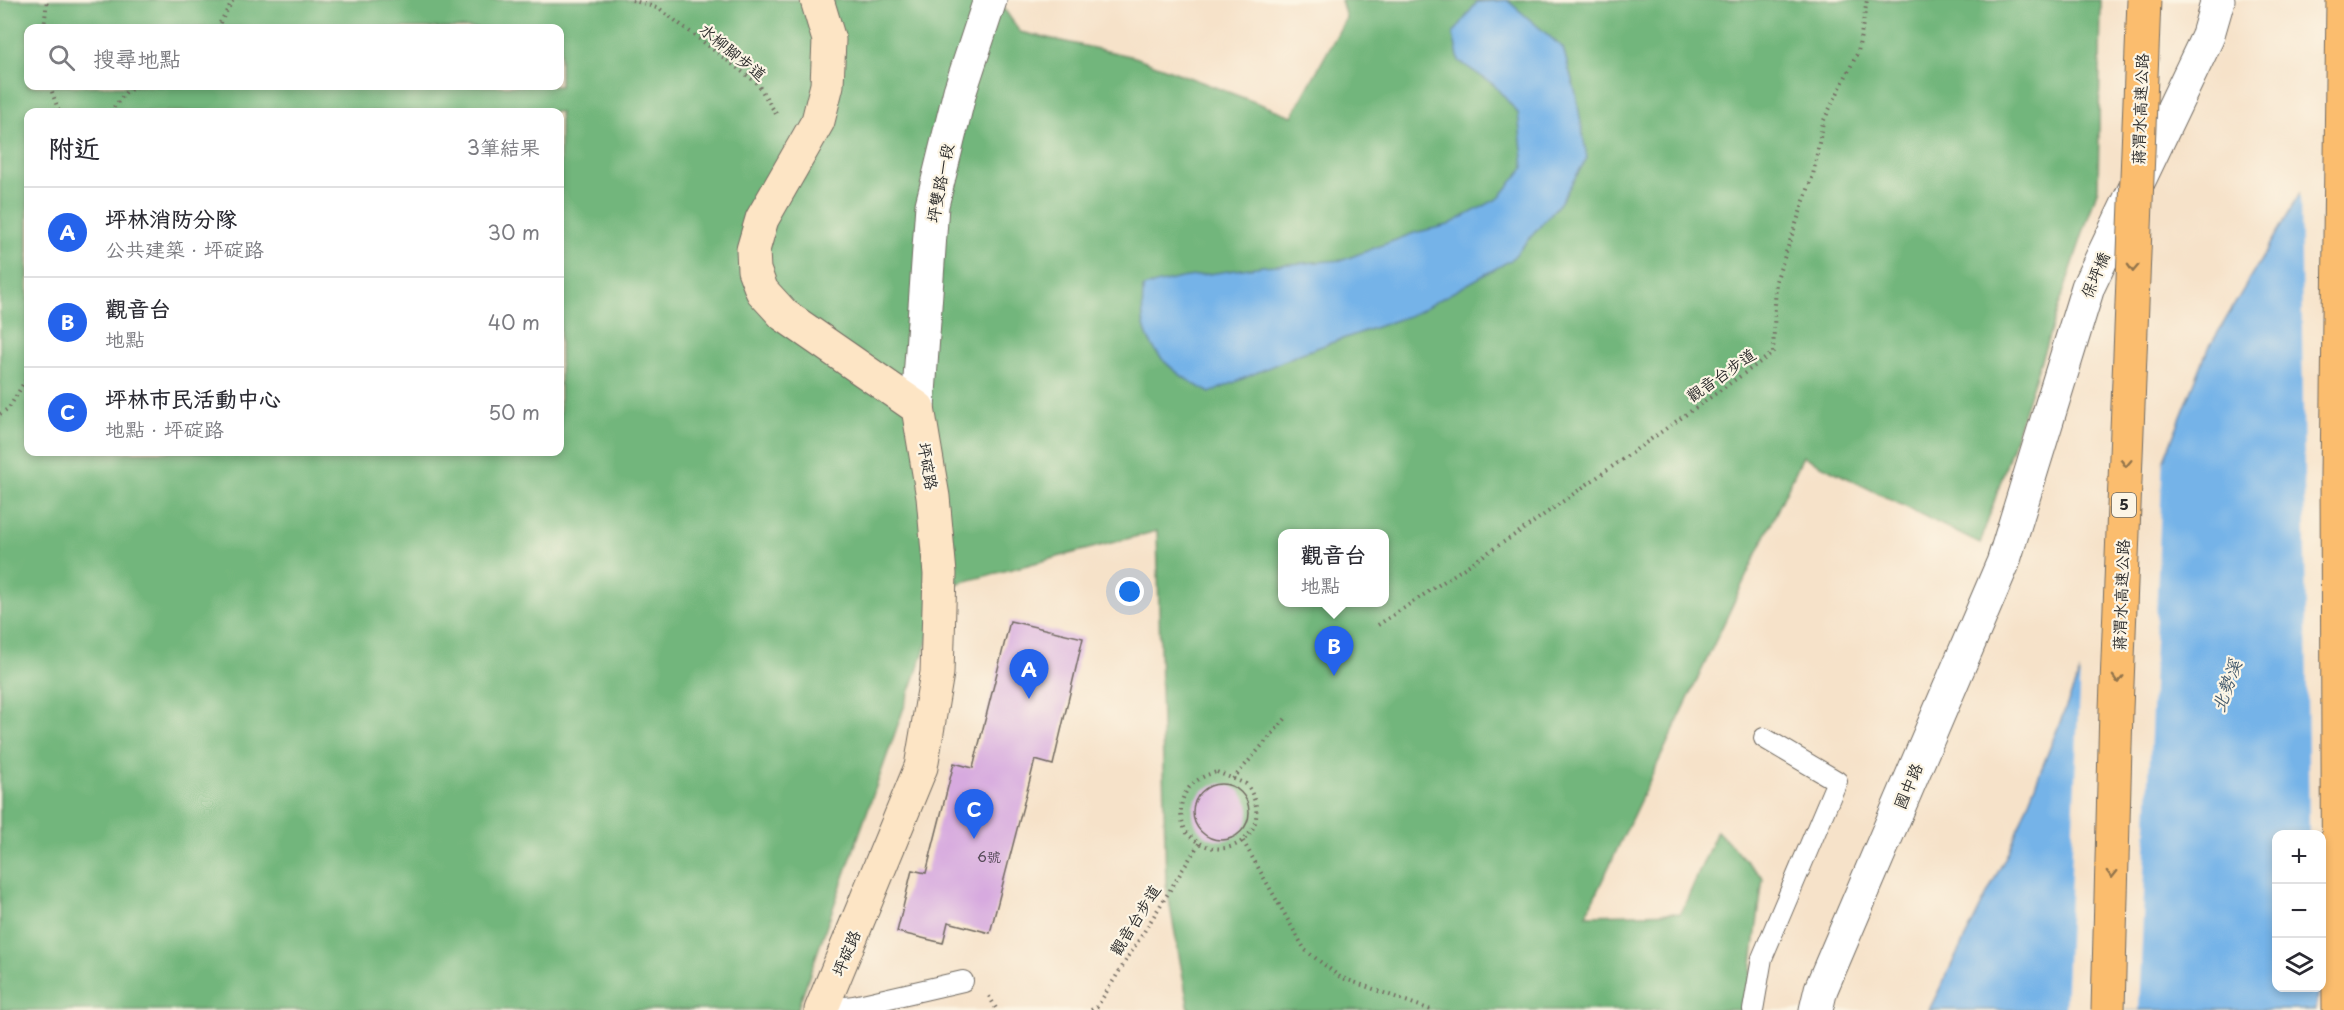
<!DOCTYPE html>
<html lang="zh-TW">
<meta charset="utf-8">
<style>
:root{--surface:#fff;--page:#f2f2f3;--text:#2b2b33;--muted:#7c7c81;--line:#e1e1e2;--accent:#2563eb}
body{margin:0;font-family:"Playpen Sans","LXGW WenKai TC",sans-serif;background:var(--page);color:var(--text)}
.controls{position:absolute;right:18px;bottom:18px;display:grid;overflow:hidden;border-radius:12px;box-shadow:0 3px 9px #0003}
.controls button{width:54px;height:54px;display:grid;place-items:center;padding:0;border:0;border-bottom:2px solid var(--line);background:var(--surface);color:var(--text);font:30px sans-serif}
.you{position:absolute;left:1130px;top:592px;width:21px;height:21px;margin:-15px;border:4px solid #fff;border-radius:50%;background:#1a73e8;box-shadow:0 0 0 9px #1a73e833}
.badge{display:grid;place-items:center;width:39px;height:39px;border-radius:50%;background:var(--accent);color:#fff;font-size:20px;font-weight:700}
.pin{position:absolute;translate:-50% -50px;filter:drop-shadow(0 2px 3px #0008)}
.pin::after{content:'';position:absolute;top:32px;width:21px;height:18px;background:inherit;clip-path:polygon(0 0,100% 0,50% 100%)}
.popup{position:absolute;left:1278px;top:529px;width:111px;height:78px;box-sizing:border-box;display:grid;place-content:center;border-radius:12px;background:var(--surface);filter:drop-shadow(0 2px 4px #0005);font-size:20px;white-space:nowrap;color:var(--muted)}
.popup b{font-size:22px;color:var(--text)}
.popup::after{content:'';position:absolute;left:50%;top:100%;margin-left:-12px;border:12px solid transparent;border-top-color:var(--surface)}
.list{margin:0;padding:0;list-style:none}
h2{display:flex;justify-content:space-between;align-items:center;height:78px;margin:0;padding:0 24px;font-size:26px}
h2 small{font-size:20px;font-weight:400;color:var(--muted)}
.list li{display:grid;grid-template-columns:39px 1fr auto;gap:18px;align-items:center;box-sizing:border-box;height:90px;padding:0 24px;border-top:2px solid var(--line)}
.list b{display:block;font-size:22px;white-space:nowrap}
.list p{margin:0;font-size:20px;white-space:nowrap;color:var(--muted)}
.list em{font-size:20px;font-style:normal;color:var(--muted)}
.icon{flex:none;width:33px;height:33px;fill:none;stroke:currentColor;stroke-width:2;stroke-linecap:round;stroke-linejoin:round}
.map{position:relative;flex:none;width:2344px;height:1010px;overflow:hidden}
.search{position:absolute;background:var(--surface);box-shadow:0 3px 9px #0003;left:24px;top:24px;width:540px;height:66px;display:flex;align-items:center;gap:15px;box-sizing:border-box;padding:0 21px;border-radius:12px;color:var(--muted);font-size:22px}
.panel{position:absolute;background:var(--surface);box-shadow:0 3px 9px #0003;left:24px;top:108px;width:540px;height:348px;border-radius:12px}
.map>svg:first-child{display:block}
.forest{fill:#72b67b;stroke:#4e7053;stroke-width:1.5;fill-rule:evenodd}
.water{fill:#75b3e8;stroke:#506f8a;stroke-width:1.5}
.pier{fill:#f6e2c9}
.building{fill:#d7aadf}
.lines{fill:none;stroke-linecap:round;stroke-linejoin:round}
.service-casing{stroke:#726b62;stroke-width:22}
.minor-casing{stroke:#726b62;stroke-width:35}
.tertiary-casing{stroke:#726b62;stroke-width:35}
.secondary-casing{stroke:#726b62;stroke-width:35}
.motorway-casing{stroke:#726b62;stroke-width:35}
.path{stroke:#726b62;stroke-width:4;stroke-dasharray:1.5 4.5;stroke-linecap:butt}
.service{stroke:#fff;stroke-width:20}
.minor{stroke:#fff;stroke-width:33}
.tertiary{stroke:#fff;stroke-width:33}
.secondary{stroke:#fde5c5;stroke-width:33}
.motorway{stroke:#fbbd6e;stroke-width:33}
.motorway-bridge-casing{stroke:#726b62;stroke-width:35;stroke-linecap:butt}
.motorway-bridge{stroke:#fbbd6e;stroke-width:33}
.oneway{stroke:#93744c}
.labels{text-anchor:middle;stroke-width:4.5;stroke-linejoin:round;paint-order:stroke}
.number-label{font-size:14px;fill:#564b58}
.shield{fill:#fcf5e5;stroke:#6a6863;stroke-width:1.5}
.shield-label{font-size:15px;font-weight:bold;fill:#2b2b2b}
.street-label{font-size:16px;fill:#2b2b2b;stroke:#fcf5e5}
.water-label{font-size:18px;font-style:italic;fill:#455b6d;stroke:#fcf5e5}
</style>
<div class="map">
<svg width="2344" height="1010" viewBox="0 0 2344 1010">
<rect width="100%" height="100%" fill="#fcf5e5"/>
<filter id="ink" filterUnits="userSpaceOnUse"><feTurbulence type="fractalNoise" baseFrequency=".0167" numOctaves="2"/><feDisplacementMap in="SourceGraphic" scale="12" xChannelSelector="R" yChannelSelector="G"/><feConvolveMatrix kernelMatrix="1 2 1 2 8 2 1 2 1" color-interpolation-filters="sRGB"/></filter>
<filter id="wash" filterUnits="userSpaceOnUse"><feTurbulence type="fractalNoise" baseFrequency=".008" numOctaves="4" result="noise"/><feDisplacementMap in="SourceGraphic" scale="24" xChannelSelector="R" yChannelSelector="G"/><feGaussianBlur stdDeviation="1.35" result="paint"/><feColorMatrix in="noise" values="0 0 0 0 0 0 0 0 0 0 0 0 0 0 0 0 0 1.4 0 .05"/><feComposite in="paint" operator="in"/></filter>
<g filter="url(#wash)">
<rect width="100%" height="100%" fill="#f6e2c9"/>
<path class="forest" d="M0 0H998L1020 32 1135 57 1292 116 1346 18 1341 0H2101L2098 188 1980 544 1803 456 1586 915 1681 913 1717 831 1763 878 1746 1010H1189L1166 884 1157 531 947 586 797 1010H0ZM28 28H560V86H28ZM28 112H560V452H28ZM1283 534H1385V602H1283Z"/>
<g class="water">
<path d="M1507 0 1563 48 1576 94 1587 158 1560 203 1511 260 1414 314 1302 353 1210 393C1183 379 1151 358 1144 325 1141 313 1143 299 1143 287L1181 278 1263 266 1343 260 1414 233 1448 225 1499 198 1524 167 1518 113 1494 85 1459 61 1453 34 1477 2Z"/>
<polygon points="2344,119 2322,834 2276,834 2276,988 2319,988 2316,1010 1929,1010 2011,846 2207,351"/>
</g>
<g class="pier">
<polygon points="2341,117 2324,968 2322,968 2322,834 2309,834 2300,186"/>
<polygon points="2163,456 2139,1010 2065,1010 2080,666"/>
</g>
<g id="blocks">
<g class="building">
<polygon points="1010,621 1083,638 1053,765 1035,760 990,933 948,922 943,943 897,932 912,870 926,873 954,763 973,768"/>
<circle cx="1221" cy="812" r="28"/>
</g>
</g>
</g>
<g filter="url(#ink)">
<use href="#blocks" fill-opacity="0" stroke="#726b62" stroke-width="1.5"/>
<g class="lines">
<g class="service-casing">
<g id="service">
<polyline points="821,1010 854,1006 963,981"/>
<polyline points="1753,1010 1762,958 1837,781 1764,738"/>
</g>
</g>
<g class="minor-casing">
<polyline id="minor" points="1816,1010 1821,989 2003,563 2088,287 2207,38 2218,0"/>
</g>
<g class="tertiary-casing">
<polyline id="tertiary" points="918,408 932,205 960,91 990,0"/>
</g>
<g class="secondary-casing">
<polyline id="secondary" points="817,0 829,40 827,85 818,121 762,219 753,250 754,270 762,291 784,315 918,408 933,497 940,574 937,673 921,767 821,1010"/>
</g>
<g class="motorway-casing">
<polyline id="motorway" points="2339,1010 2337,476 2343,0"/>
</g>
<g class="path">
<polyline points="632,0 660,9 757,83 778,117"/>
<polyline points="44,28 47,0"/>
<polyline points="217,28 233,0"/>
<polyline points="50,86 59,112"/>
<polyline points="110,112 126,92 137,86"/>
<polyline points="0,414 9,408 28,376"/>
<polyline points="1378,625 1528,526 1773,353 1776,281 1813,175 1823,122 1858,52 1867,0"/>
<path d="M1217 772 1246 784C1280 830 1223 873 1186 832 1173 803 1186 779 1217 772Z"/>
<polyline points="1233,779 1286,718"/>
<polyline points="1243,841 1305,950 1340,977 1431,1010"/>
<polyline points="989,996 997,1010"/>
<polyline points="1091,1010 1097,1007 1200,842"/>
</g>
<use href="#service" class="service"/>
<use href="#minor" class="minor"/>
<use href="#tertiary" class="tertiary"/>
<use href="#secondary" class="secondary"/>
<use href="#motorway" class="motorway"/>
<g class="motorway-bridge-casing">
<polyline id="motorway-bridge" points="2108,1010 2116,709 2144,0"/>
</g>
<use href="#motorway-bridge" class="motorway-bridge"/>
</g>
<defs><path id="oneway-chevron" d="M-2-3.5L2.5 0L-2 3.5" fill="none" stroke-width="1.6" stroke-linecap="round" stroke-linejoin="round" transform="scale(1.5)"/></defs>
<g class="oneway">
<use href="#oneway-chevron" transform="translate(2133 268) rotate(92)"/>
<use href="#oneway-chevron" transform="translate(2126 463) rotate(92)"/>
<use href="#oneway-chevron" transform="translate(2118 679) rotate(92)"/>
<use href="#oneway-chevron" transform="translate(2112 874) rotate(91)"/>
</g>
</g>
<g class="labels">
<g class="number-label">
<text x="989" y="862">6號</text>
</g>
<rect class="shield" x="2112" y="493" width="24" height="24" rx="4.5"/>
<g class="shield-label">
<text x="2124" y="510">5</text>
</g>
<g class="street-label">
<text transform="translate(733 52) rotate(39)" y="6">水柳腳步道</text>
<text transform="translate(2140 109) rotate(-88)" y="6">蔣渭水高速公路</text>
<text transform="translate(940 183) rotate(-79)" y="6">坪雙路一段</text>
<text transform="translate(2095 275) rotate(-67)" y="6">保坪橋</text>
<text transform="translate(1721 375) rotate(-35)" y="6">觀音台步道</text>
<text transform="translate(928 466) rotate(80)" y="6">坪碇路</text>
<text transform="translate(2121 595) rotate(-88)" y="6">蔣渭水高速公路</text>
<text transform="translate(1908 786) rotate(-67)" y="6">國中路</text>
<text transform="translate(1135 920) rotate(-58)" y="6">觀音台步道</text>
<text transform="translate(846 953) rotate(-67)" y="6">坪碇路</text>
</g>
<g class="water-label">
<text transform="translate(2227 686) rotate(-70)" y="6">北勢溪</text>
</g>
</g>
</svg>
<div class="controls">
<button>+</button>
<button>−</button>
<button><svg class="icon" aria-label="layers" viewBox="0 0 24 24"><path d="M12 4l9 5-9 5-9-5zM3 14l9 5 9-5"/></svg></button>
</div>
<div class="you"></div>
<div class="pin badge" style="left:1029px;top:699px">A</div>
<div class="pin badge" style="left:1334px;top:676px">B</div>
<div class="popup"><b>觀音台</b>地點</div>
<div class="pin badge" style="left:974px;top:839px">C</div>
<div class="search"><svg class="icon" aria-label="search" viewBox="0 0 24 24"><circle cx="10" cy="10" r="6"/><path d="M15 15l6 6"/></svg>搜尋地點</div>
<section class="panel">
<h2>附近<small>3筆結果</small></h2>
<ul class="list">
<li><span class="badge">A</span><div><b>坪林消防分隊</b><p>公共建築 · 坪碇路</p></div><em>30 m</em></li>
<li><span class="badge">B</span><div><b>觀音台</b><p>地點</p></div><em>40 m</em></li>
<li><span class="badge">C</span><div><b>坪林市民活動中心</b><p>地點 · 坪碇路</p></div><em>50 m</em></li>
</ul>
</section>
</div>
